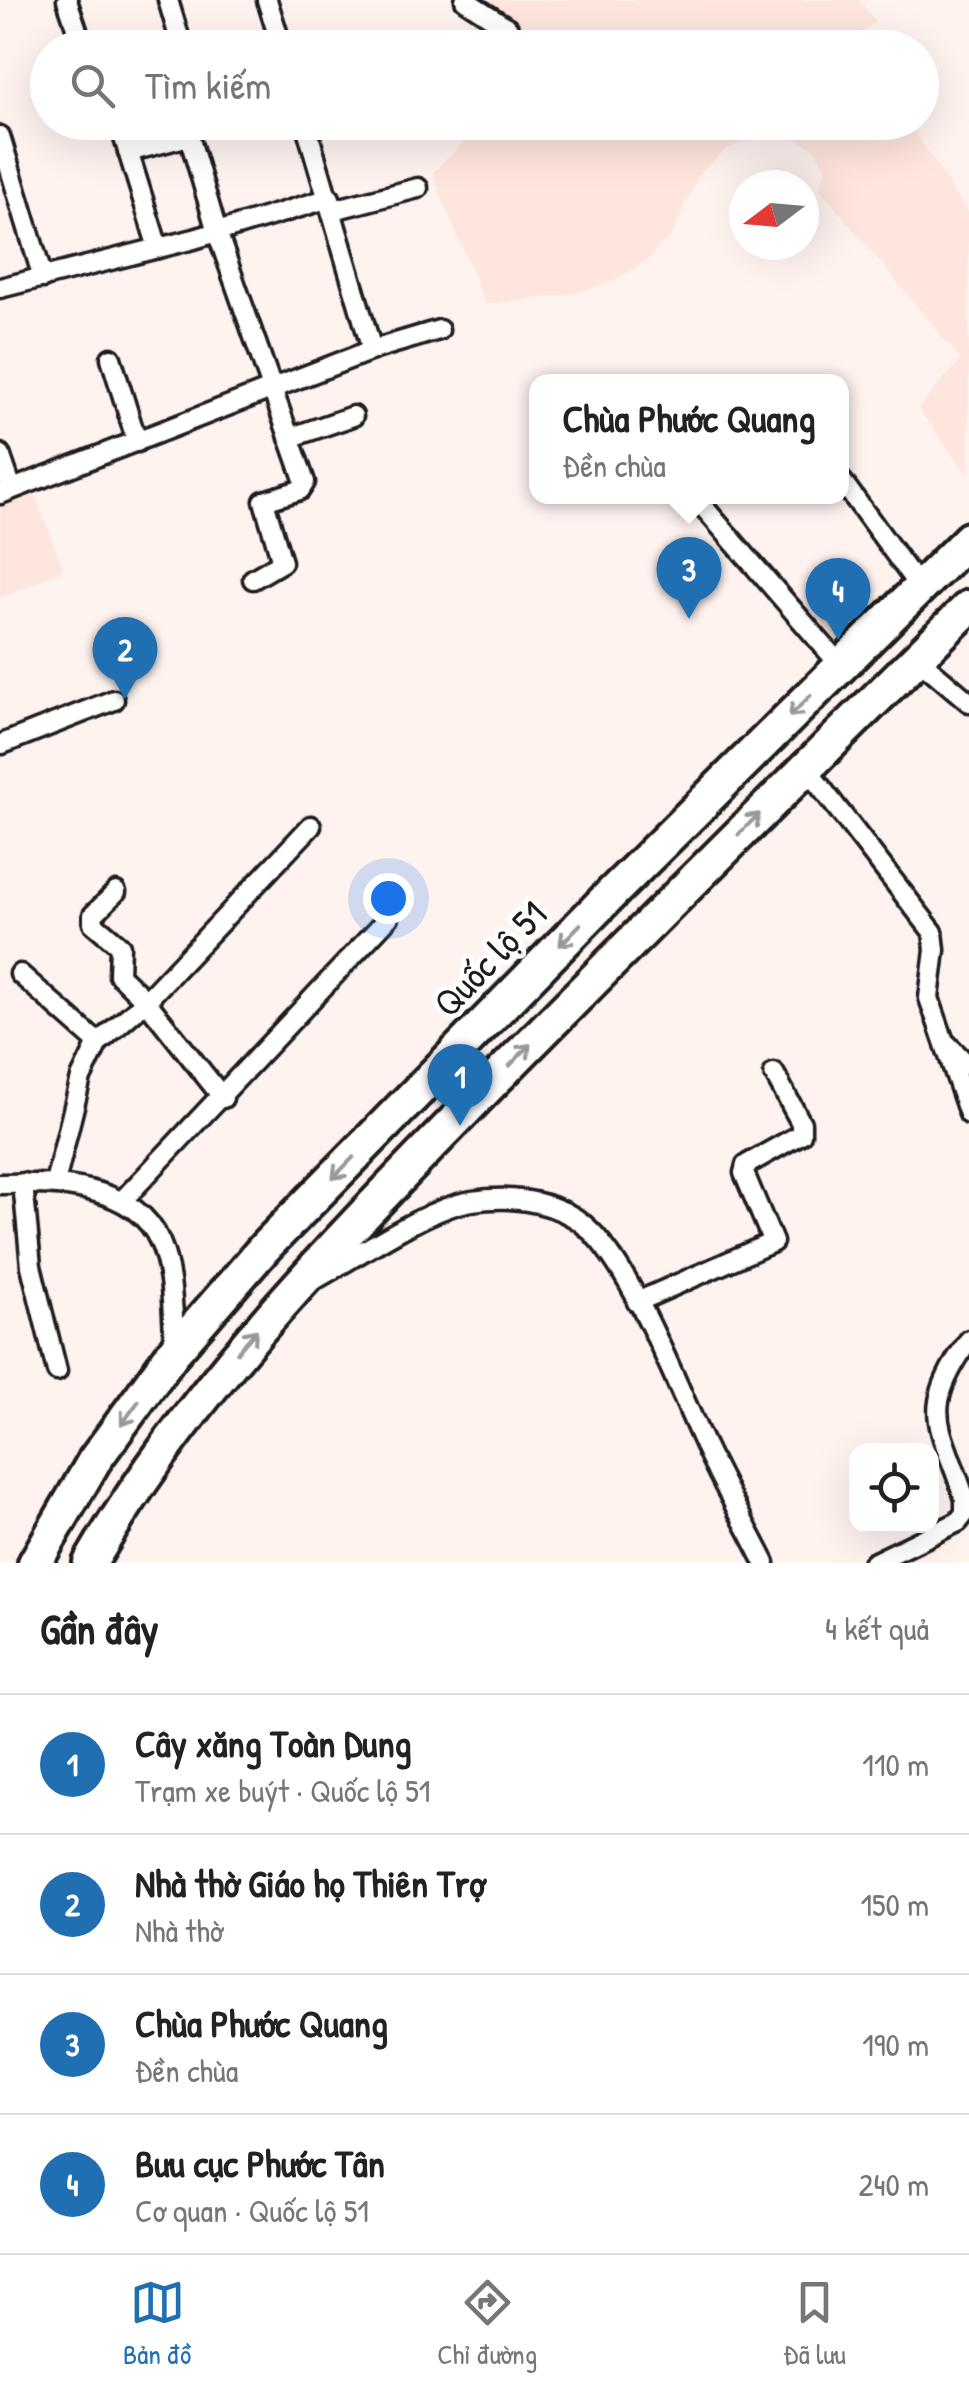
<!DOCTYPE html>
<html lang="vi">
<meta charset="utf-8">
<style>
:root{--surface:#fff;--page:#f2f2f2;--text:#222;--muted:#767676;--line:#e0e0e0;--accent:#1f6fb2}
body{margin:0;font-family:"Patrick Hand",sans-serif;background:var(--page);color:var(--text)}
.controls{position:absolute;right:30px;bottom:30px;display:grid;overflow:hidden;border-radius:20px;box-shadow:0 10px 40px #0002}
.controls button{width:90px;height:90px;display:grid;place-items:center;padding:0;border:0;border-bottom:2px solid var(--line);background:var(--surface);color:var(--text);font:50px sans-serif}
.compass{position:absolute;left:729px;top:170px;width:90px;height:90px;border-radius:50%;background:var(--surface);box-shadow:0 10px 40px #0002;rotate:254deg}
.you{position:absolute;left:388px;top:898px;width:35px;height:35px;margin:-25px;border:8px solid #fff;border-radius:50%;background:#1a73e8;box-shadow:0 0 0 15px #1a73e833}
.badge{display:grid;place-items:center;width:65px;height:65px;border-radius:50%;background:var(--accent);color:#fff;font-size:32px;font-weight:700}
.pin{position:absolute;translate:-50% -82px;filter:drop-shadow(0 2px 5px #0008)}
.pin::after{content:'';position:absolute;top:52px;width:35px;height:30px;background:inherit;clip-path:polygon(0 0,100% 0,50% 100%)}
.popup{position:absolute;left:529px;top:374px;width:320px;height:130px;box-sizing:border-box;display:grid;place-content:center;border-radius:20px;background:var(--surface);filter:drop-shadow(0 2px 8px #0005);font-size:32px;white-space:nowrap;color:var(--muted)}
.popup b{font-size:38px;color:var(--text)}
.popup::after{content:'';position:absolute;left:50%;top:100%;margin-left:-20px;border:20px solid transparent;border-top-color:var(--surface)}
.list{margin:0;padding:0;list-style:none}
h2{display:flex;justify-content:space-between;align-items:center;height:130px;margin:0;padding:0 40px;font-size:42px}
h2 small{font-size:32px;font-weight:400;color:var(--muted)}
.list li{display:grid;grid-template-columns:65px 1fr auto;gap:30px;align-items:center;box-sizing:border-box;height:140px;padding:0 40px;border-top:2px solid var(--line)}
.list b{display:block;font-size:38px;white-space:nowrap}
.list p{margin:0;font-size:32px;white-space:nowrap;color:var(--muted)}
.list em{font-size:32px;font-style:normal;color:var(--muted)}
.icon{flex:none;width:55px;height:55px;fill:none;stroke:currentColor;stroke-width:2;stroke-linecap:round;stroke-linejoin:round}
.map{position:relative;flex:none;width:969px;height:1563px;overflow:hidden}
.search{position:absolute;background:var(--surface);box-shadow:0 10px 40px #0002;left:30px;right:30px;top:30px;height:110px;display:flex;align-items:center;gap:25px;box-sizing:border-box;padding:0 35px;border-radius:55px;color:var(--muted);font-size:38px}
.sheet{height:690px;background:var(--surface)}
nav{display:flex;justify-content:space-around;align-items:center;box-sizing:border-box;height:140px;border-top:2px solid var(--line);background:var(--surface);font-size:28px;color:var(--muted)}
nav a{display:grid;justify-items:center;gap:5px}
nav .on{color:var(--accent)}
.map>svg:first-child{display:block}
.built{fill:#fee5dd}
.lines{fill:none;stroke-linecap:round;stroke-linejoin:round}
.street-casing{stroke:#1c1c1c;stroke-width:25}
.highway-casing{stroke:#1c1c1c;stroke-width:40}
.street{stroke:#fff;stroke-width:18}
.highway{stroke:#fff;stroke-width:32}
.oneway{stroke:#999}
.labels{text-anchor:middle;stroke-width:10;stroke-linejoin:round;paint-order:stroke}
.street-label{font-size:38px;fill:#1c1c1c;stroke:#fff}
</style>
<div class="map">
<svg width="969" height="1563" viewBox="0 0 969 1563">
<rect width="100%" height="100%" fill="#fff3f0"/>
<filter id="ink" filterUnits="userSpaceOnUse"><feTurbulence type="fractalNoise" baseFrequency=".01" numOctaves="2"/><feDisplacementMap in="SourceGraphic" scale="20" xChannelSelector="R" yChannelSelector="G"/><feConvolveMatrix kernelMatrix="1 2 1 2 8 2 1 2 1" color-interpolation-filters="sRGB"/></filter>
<g filter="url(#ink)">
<g class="built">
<polygon points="474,0 859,0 875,22 855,38 860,47 543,47"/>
<polygon points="483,123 909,123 969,215 969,476 918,409 961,359 819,188 826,170 815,149 784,133 767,133 727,149 700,172 672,234 645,262 611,282 573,294 485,304 432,173"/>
<polygon points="32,487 63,569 0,599 0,500"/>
<polygon points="829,616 855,645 842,659 815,628"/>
</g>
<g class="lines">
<g class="street-casing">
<g id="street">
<polyline points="67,0 83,48"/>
<polyline points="168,0 180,40"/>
<polyline points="267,0 282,48"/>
<polyline points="465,0 508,28 510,41 505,48"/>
<polyline points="119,122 158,248"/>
<polyline points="185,122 217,232 305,482 300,490 264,501 282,562 253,579"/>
<polyline points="426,126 430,122"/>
<polyline points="0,136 43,278"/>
<polyline points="128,152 189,136"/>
<polyline points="333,210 418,188"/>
<polyline points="0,288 194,239 330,198"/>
<polyline points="372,350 439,330"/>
<polyline points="111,358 137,442"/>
<polyline points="289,438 353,416"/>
<polyline points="0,454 12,489"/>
<polyline points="842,481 920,588"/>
<polyline points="0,494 372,350 305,122"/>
<polyline points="694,496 841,666"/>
<polyline points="917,658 969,702"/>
<polyline points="2,744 114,700"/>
<polyline points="806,768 933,932 935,950 929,998 969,1114"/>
<polyline points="116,892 93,915 93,923 120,946 119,975 146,1001 223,1098"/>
<polyline points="20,974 98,1043"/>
<polyline points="947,1044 969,1066"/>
<polyline points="23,1183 31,1266 57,1371"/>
<polyline points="55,1183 81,1078 98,1043 146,1001 311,826"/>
<path d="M0 1184C54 1183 135 1183 160 1242 174 1274 172 1316 175 1350"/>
<polyline points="122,1201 389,917"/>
<path d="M316 1279C360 1255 426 1208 472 1201 506 1196 545 1199 575 1218 628 1251 678 1390 706 1448 724 1487 746 1525 765 1563"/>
<polyline points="637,1302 773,1242 744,1173 746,1165 801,1134 801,1123 774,1073"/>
<path d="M873 1563 958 1522 965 1513V1499C939 1421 919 1413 969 1340"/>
</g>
</g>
<g class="highway-casing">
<g id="highway">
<polyline points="35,1563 94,1461 172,1354 266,1246 610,895 969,539"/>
<path d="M90 1563C193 1386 334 1245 476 1099 639 933 804 770 969 607"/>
</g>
</g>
<use href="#street" class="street"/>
<use href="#highway" class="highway"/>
</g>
<defs><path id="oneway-shaft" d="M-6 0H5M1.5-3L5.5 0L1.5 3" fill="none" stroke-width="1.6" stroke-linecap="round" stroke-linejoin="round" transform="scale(2.5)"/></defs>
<g class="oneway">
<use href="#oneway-shaft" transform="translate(800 706) rotate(135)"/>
<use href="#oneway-shaft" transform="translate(749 824) rotate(-45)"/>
<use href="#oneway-shaft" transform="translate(570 935) rotate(134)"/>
<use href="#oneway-shaft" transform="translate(520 1055) rotate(-46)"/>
<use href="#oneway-shaft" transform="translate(343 1168) rotate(134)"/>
<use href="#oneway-shaft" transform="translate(247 1341) rotate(-49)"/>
<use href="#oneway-shaft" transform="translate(130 1413) rotate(126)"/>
</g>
</g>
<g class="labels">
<g class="street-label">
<text transform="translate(490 959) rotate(-46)" y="13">Quốc lộ 51</text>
</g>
</g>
</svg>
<div class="controls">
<button><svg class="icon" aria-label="locate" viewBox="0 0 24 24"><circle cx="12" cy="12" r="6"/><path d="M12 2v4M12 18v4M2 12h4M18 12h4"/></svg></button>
</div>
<svg class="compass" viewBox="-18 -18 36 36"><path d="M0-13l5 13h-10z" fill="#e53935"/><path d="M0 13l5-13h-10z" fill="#767676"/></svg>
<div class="you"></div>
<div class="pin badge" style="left:460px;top:1126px">1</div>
<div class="pin badge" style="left:125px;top:699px">2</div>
<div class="pin badge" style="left:689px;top:619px">3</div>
<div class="popup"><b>Chùa Phước Quang</b>Đền chùa</div>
<div class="pin badge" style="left:838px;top:640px">4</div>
<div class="search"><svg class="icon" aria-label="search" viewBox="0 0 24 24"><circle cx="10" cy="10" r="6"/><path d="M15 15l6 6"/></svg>Tìm kiếm</div>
</div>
<section class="sheet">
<h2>Gần đây<small>4 kết quả</small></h2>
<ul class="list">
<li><span class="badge">1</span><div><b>Cây xăng Toàn Dung</b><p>Trạm xe buýt · Quốc lộ 51</p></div><em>110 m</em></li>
<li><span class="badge">2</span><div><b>Nhà thờ Giáo họ Thiên Trợ</b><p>Nhà thờ</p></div><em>150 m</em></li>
<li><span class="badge">3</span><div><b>Chùa Phước Quang</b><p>Đền chùa</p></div><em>190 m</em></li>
<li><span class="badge">4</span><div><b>Bưu cục Phước Tân</b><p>Cơ quan · Quốc lộ 51</p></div><em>240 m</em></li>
</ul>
</section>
<nav>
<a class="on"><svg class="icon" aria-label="map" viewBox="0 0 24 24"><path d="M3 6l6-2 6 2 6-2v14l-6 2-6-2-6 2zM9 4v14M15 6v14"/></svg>Bản đồ</a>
<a><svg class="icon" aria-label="directions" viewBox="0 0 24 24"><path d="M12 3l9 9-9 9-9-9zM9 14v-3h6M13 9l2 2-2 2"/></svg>Chỉ đường</a>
<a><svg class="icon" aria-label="saved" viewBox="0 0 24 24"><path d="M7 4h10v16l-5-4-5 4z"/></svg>Đã lưu</a>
</nav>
